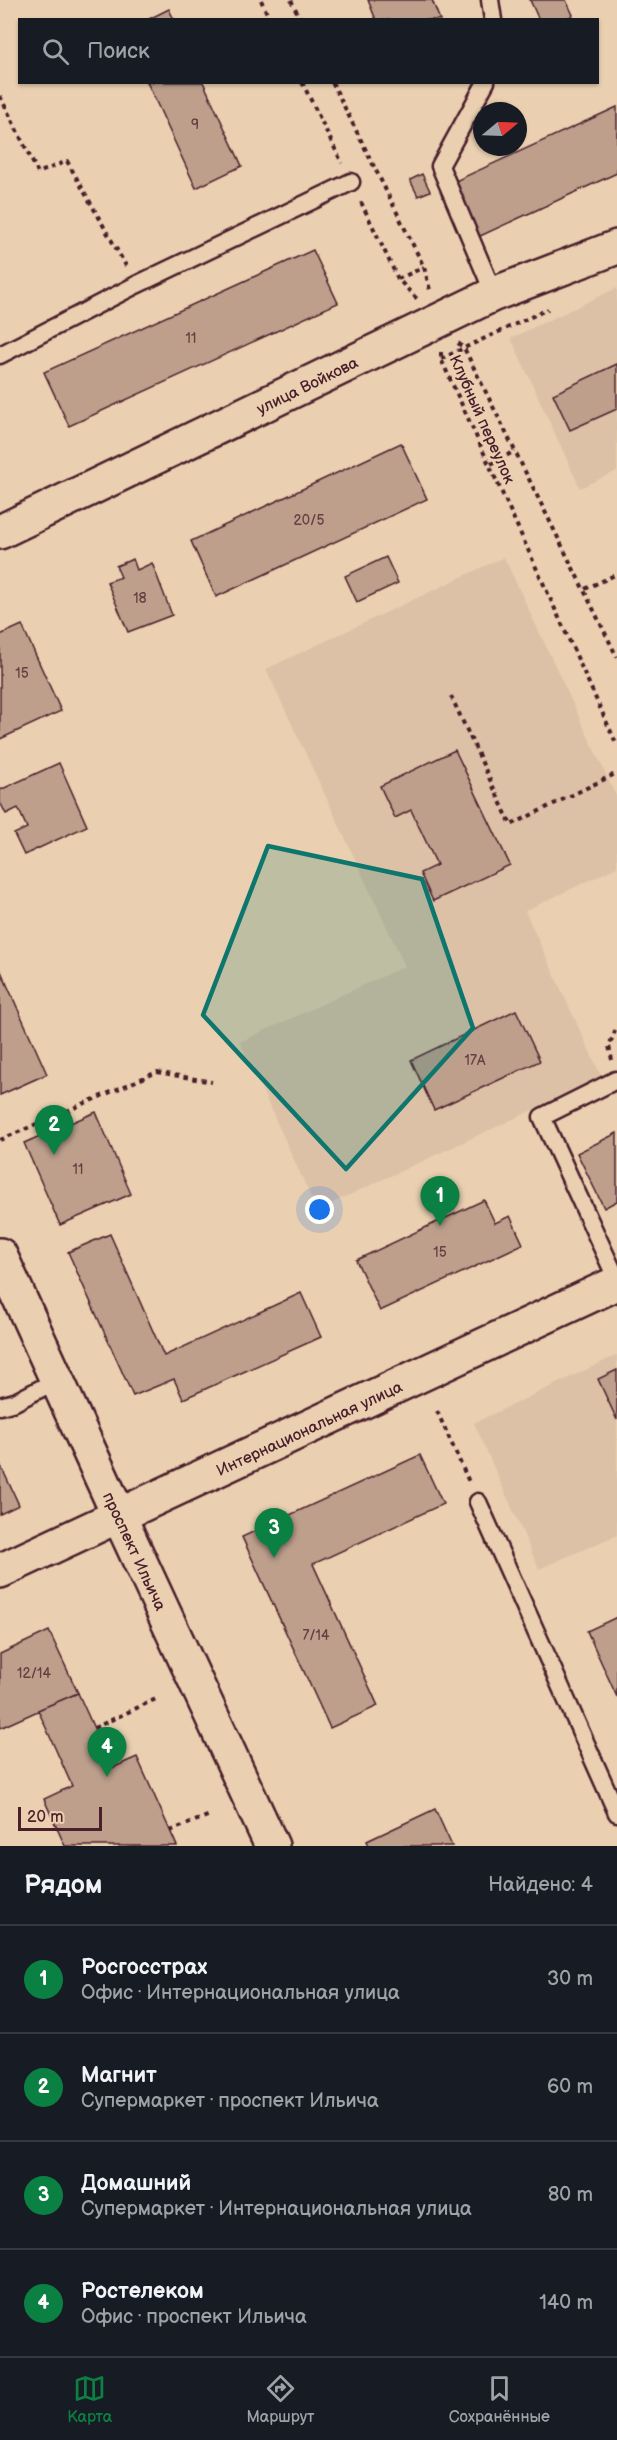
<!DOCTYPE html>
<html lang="ru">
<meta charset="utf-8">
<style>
:root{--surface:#171b24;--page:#20242c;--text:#f1f3f6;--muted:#9ea1a6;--line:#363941;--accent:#0b8043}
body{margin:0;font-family:"Balsamiq Sans",sans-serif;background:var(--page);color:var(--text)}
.compass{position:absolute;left:473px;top:102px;width:54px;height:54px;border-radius:50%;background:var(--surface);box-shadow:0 2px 4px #0004;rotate:71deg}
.scale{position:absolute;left:18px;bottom:15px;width:84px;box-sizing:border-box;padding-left:6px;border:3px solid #4a1f2b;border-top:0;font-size:16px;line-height:21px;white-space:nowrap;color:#4a1f2b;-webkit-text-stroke:4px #ead0b1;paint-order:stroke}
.you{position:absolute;left:320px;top:1210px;width:21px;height:21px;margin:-15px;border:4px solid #fff;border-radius:50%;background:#1a73e8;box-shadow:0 0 0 9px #1a73e833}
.badge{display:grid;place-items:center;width:39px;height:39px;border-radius:50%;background:var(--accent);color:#fff;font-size:20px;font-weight:700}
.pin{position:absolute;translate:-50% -50px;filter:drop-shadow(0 2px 3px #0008)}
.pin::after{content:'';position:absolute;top:32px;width:21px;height:18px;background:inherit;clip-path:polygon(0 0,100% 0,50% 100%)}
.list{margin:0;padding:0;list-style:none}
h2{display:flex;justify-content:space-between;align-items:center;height:78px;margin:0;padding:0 24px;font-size:26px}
h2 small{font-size:20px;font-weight:400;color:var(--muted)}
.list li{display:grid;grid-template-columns:39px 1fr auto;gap:18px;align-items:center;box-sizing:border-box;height:108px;padding:0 24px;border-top:2px solid var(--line)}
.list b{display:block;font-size:22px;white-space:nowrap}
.list p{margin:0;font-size:20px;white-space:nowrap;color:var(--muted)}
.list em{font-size:20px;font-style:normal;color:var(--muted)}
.icon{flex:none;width:33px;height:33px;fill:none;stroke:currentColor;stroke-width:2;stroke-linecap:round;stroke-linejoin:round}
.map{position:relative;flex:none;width:617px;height:1846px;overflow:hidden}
.search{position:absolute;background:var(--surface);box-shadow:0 2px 4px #0004;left:18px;right:18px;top:18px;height:66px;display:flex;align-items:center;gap:15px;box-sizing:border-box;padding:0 21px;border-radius:0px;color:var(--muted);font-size:22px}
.sheet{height:510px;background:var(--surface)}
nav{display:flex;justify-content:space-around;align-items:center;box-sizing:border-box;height:84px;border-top:2px solid var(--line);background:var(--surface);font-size:16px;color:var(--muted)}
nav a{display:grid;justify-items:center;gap:3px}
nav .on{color:var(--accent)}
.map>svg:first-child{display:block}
.built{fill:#dcc1a6}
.building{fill:#bd9f8c;stroke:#4a1f2b;stroke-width:1.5}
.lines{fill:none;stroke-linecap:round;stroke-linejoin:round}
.service-casing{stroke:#4a1f2b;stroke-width:21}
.minor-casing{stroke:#4a1f2b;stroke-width:38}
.tertiary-casing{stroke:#4a1f2b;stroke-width:38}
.path{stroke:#4a1f2b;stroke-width:4;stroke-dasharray:4.5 4.5;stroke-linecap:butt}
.service{stroke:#ead0b1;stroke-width:16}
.minor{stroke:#ead0b1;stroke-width:33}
.tertiary{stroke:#ead0b1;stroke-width:33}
.marked{fill:#0f766e;fill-opacity:0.2;stroke:#0f766e;stroke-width:4.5;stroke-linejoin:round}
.labels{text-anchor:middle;stroke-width:6;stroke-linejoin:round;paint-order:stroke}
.number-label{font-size:14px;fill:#673f43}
.street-label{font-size:16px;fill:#4a1f2b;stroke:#ead0b1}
</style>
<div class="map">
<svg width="617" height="1846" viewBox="0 0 617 1846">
<rect width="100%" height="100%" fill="#ead0b1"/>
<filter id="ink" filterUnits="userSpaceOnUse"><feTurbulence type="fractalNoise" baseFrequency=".0167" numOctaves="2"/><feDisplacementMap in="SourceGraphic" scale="12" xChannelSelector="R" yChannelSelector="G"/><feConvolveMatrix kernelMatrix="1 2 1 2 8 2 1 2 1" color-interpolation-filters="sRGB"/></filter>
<g filter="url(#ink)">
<g class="built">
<polygon points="617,288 617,471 580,488 511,338"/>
<polygon points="504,557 617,798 617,867 525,911 602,1078 317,1210 240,1042 405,966 266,669"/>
<polygon points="617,1355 617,1535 539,1569 474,1423"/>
</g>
<g class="building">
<polygon points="368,0 432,0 440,20 376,20"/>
<polygon points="530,0 566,0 573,15 564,20 539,20"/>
<polygon points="169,9 174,20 147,20"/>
<polygon points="147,82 203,82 242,166 196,188"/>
<polygon points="617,107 617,173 478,237 453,182"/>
<polygon points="422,174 430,191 418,196 410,180"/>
<polygon points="313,250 338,303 69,426 44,372"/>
<polygon points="617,364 617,409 570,430 553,394"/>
<polygon points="401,443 427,499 216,597 191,541"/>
<polygon points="386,557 398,583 357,602 345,576"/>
<polygon points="133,559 137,570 152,563 172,615 128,632 107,582 121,577 116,566"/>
<polygon points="22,625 61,711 0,739 0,635"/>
<polygon points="455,750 510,865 433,901 420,873 437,865 411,810 395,818 380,786"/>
<polygon points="59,763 87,826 24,855 14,834 27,828 18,808 6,814 0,802 0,790"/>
<polygon points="0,969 47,1074 0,1095"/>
<polygon points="516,1010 540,1061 434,1110 411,1060"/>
<polygon points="96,1112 131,1194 60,1225 24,1143"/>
<polygon points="617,1133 617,1201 604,1208 577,1153"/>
<polygon points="484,1200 495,1223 510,1216 523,1244 380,1311 356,1260"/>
<polygon points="110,1234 164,1356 301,1293 321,1337 183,1399 174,1379 133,1396 68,1252"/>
<polygon points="617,1370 617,1420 598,1379"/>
<polygon points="420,1455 443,1504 313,1564 378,1706 330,1728 242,1537"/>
<polygon points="0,1464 19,1505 0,1514"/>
<polygon points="617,1617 617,1697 587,1631"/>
<polygon points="49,1631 78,1693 0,1728 0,1654"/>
<polygon points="78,1693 112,1768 137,1757 177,1846 65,1846 44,1799 72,1786 38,1710"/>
<polygon points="435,1809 452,1846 369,1846 367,1841"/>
</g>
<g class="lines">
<g class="service-casing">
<g id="service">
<polyline points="490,0 493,20"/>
<polyline points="486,82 440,166 494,294"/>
<polyline points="0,355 136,285 351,182"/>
<polyline points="616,1080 542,1117 617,1280"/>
<polyline points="0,1406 15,1402 57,1380"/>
<polyline points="478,1502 617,1813"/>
</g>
</g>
<g class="minor-casing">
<g id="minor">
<polyline points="0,532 494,294 617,247"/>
<polyline points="119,1516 272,1846"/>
</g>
</g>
<g class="tertiary-casing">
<g id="tertiary">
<polyline points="0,1255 119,1516"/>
<polyline points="0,1571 617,1283"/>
</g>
</g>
<g class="path">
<polyline points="261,0 270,20"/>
<polyline points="291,0 301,20"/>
<polyline points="302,82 342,163"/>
<polyline points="332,82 424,267 430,290"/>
<polyline points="0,96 38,173 67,161 126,266"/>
<polyline points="361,202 398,279 417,299"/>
<polyline points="398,279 424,267"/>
<polyline points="458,343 464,348 548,309"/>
<polyline points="441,352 441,359 617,745"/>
<polyline points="441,359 464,348 617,657"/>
<polyline points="491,464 515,451"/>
<polyline points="585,589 617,574"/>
<polyline points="451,696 511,825 617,773"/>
<polyline points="612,1060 609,1046 617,1026"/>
<polyline points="0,1140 157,1072 212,1082"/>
<polyline points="437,1411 469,1482"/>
<polyline points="94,1728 156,1699"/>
<polyline points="170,1831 210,1815"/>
</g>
<use href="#service" class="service"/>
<use href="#minor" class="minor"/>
<use href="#tertiary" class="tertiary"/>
</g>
</g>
<path class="marked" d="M268 846 422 879 473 1028 346 1169 203 1015Z"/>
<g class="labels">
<g class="number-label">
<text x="195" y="129">9</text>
<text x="191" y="343">11</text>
<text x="309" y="525">20/5</text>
<text x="140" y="603">18</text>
<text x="22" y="678">15</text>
<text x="475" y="1065">17А</text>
<text x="78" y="1174">11</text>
<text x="440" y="1257">15</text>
<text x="316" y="1640">7/14</text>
<text x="34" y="1678">12/14</text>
</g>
<g class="street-label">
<text transform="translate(307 385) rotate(-26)" y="6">улица Войкова</text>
<text transform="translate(483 419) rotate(66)" y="6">Клубный переулок</text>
<text transform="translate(309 1428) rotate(-25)" y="6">Интернациональная улица</text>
<text transform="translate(135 1551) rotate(65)" y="6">проспект Ильича</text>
</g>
</g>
</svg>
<svg class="compass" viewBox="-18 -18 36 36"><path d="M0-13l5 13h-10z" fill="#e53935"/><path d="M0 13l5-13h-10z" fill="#9ea1a6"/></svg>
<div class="scale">20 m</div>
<div class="you"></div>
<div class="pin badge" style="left:440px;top:1226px">1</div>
<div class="pin badge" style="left:54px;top:1155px">2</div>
<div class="pin badge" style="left:274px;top:1558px">3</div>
<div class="pin badge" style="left:107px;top:1777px">4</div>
<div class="search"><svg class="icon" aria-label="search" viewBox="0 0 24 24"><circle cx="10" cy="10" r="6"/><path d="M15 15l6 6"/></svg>Поиск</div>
</div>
<section class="sheet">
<h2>Рядом<small>Найдено: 4</small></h2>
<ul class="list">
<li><span class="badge">1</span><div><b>Росгосстрах</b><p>Офис · Интернациональная улица</p></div><em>30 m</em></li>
<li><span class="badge">2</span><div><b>Магнит</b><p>Супермаркет · проспект Ильича</p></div><em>60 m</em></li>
<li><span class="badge">3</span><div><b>Домашний</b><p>Супермаркет · Интернациональная улица</p></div><em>80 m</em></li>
<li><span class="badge">4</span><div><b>Ростелеком</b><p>Офис · проспект Ильича</p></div><em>140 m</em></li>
</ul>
</section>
<nav>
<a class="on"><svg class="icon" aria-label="map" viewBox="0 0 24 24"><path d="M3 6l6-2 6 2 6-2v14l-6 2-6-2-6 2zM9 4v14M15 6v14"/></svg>Карта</a>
<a><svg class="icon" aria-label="directions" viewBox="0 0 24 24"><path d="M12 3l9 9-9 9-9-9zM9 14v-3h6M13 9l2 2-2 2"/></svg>Маршрут</a>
<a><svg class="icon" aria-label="saved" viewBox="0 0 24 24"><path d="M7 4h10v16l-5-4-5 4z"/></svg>Сохранённые</a>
</nav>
